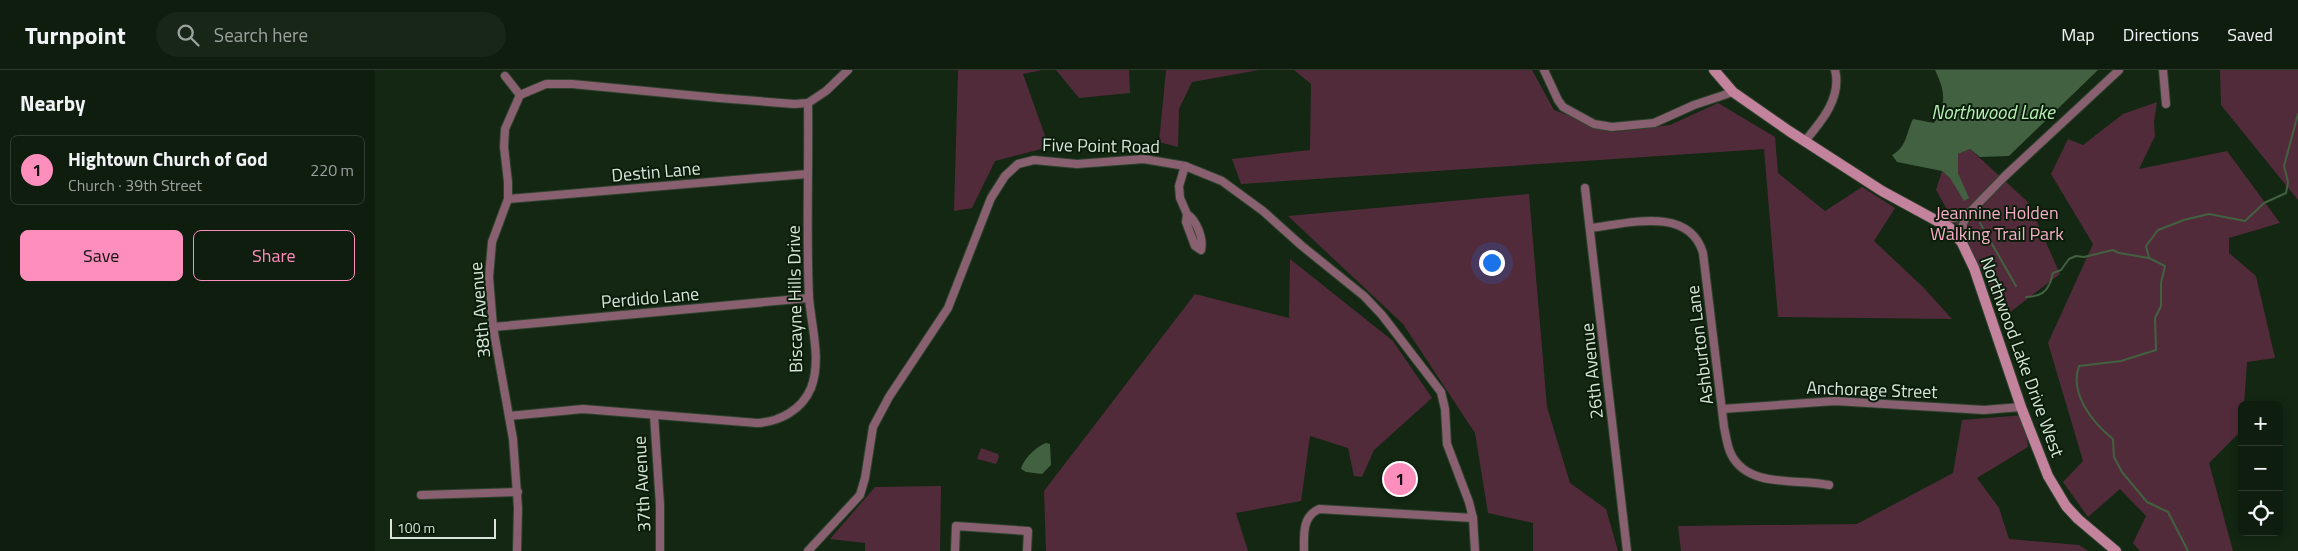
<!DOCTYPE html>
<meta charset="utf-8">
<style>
:root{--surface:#0e1d0e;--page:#172617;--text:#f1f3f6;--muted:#9ba29e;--line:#2e3b2e;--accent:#fe8ebc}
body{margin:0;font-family:"Titillium Web",sans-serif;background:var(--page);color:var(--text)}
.controls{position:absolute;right:15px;bottom:15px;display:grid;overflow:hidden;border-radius:8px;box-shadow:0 2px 8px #0003}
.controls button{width:45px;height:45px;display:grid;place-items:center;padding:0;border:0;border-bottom:1px solid var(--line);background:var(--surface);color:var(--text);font:25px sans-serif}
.scale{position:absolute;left:15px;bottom:12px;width:106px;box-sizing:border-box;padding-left:5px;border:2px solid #d9e5d8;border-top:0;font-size:14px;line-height:18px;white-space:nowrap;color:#d9e5d8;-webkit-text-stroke:4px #0a1d0a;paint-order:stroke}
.you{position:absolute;left:1116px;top:192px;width:18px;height:18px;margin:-12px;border:4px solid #fff;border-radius:50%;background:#1a73e8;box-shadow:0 0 0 8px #1a73e833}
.badge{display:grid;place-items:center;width:32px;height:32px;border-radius:50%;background:var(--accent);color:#111;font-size:16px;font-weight:700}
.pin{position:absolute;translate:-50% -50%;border:2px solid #fff;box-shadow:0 1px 5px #0006}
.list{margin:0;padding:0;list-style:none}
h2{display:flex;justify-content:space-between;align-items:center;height:65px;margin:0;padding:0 20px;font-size:21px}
h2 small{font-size:16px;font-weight:400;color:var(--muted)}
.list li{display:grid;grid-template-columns:32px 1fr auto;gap:15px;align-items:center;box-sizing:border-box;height:70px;margin:0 10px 10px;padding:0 10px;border:1px solid var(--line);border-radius:8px}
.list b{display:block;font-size:19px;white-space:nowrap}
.list p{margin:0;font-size:16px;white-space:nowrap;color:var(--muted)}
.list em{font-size:16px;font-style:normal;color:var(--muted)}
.actions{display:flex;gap:10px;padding:15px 20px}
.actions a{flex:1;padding:11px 0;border:1px solid var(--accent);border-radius:8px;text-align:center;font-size:18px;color:var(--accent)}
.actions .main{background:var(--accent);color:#111}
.icon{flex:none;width:28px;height:28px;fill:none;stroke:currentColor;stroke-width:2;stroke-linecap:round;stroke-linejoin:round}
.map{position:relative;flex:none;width:1923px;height:481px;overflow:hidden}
header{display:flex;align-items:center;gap:30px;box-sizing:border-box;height:70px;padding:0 25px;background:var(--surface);border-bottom:1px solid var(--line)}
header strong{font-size:24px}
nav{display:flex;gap:28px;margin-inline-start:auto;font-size:18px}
.search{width:350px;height:45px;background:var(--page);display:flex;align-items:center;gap:12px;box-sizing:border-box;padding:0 18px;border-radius:28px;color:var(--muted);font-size:19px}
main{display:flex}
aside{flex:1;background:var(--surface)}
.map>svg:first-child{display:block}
.green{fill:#522b3b}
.water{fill:#416140}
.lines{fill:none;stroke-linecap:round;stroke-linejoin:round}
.stream{stroke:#416140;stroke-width:2}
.street-casing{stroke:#2f422f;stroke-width:10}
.secondary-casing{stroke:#2f422f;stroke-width:12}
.street{stroke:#88606f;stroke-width:8}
.secondary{stroke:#c3839c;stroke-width:10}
.labels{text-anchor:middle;stroke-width:4;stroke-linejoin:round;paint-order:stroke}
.street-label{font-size:18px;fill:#d9e5d8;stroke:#0a1d0a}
.park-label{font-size:18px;fill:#f7acc8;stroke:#0a1d0a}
.water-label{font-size:19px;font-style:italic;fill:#b9efb7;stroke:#0a1d0a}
</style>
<header>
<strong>Turnpoint</strong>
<div class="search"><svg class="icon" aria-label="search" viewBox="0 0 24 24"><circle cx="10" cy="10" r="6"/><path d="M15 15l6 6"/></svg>Search here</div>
<nav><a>Map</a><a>Directions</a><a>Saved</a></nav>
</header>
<main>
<aside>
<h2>Nearby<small></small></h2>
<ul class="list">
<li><span class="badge">1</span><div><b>Hightown Church of God</b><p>Church · 39th Street</p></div><em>220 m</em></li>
</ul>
<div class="actions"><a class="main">Save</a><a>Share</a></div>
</aside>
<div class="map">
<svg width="1923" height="481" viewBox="0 0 1923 481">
<rect width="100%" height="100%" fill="#132713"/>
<g class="green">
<polygon points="583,0 667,0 648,4 674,77 620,91 597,138 579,141"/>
<polygon points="681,0 754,0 755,23 704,28"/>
<polygon points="791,0 884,0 817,12 804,39 803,77 784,72"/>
<polygon points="919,0 1157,0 1179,40 1238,62 1295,55 1343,33 1400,67 1403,103 1450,141 1487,117 1520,138 1499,171 1548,217 1577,249 1403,247 1389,79 866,114 857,89 935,80 936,14"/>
<polygon points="1845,0 1923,0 1923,130 1846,35"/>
<polygon points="1782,32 1779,52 1780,66 1764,99 1852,81 1905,153 1854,168 1854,183 1881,206 1900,288 1872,292 1869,335 1867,335 1867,360 1834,393 1858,481 1765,481 1758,473 1771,446 1745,419 1713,447 1688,412 1708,391 1673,273 1718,174 1676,104 1693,69 1708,75 1748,44"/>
<polygon points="1595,79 1653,132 1685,204 1626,249 1612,210 1561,120 1567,101 1575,108 1589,130 1583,103 1583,84"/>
<polygon points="1154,124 1172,337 1195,413 1231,439 1243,481 1158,481 1158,453 1113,443 1100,363 1028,254 913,146"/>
<polygon points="915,189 1018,271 1057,328 999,380 987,407 979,406 973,378 935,366 926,431 861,443 873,481 671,481 669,421 820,224 914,248"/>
<polygon points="1649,345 1653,377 1602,408 1624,438 1634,469 1704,475 1713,481 1306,481 1303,456 1482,454 1578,403 1587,350"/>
<polygon points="606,378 623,384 624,387 621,394 602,389"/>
<polygon points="566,416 565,481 490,481 490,473 455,469 500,417"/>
</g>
<g class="water">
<path d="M1560 0H1723L1634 86 1605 87 1595 79 1583 84V103L1594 128 1589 131 1575 108 1567 101 1522 92 1517 85C1532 77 1531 63 1538 49L1559 53C1572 33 1570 21 1560 0Z"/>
<path d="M671 373 675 374 676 395 667 404 651 402 646 399C648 389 662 376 671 373Z"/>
</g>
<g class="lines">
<g class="stream">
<polyline points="1605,153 1641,216"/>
<polyline points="1774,188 1771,176 1783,160 1809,150 1834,144 1870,151 1889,133 1911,123 1913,112 1909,96 1923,44"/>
<path d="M1651 227C1660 227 1670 224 1674 215 1677 211 1676 207 1678 203L1686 200 1694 189 1701 186 1709 187 1738 180 1744 183 1774 188 1790 196 1786 213V236L1780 248 1781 280 1746 291 1704 296C1694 324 1718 353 1738 369L1739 387 1747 402 1772 432 1793 442 1813 481"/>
</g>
<g class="street-casing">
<g id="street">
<polyline points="1169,0 1183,30 1188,37 1219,54 1237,57 1279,53 1319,35 1358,22"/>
<polyline points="1788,0 1791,34"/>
<polyline points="130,6 145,25"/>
<polyline points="145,25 171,14 197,14 344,28 419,34 433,33 451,21 473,0"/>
<path d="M1430 71C1447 51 1467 27 1460 0"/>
<path d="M810 96 804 116 805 128 812 144 811 152 820 176 826 180C829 168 821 150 812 144"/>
<polyline points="1210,118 1252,481"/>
<polyline points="133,129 432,104"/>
<polyline points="1564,151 1592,145 1630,106 1744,0"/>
<path d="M1215 158C1251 154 1314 135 1328 183L1349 357C1351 366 1352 376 1356 384 1373 419 1423 408 1454 415"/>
<polyline points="1587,173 1588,154 1592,145"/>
<polyline points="118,257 434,228"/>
<polyline points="1347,339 1460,331 1609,340 1646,337"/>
<polyline points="279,345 285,435 285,481"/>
<path d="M134 346 208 339 382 353C404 352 427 340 436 318 447 289 436 256 434 227 431 163 434 97 433 33"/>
<polyline points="46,425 143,422"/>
<polyline points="142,481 143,438 138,369 118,257 114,207 117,172 133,129 133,112 129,77 130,59 145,25"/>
<polyline points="433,481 485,425 490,408 498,357 514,327 573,238 616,128 630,106 643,94 659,90 702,94 769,89 810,96 847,111 888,141 927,176 989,226 1007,245 1066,322 1070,339 1072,374 1094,432 1098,448 1100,481"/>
<polyline points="580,481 581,456 653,461 652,481"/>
<path d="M929 481C929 464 927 447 944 439L1098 448"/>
</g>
</g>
<g class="secondary-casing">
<polyline id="secondary" points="1339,0 1358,22 1414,61 1507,121 1575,158 1587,173 1599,198 1646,337 1673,406 1691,436 1703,449 1741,481"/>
</g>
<use href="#street" class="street"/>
<use href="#secondary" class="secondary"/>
</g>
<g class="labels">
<g class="street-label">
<text transform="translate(726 76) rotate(1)" y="6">Five Point Road</text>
<text transform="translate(281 102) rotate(-5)" y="6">Destin Lane</text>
<text transform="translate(275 228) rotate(-5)" y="6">Perdido Lane</text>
<text transform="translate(420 229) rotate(-91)" y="6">Biscayne Hills Drive</text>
<text transform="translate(105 240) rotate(-95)" y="6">38th Avenue</text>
<text transform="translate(1325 275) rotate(-97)" y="6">Ashburton Lane</text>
<text transform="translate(1647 287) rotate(70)" y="6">Northwood Lake Drive West</text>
<text transform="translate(1217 301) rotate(-96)" y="6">26th Avenue</text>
<text transform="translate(1497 320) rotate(2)" y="6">Anchorage Street</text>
<text transform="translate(267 414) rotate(-93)" y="6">37th Avenue</text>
</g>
<g class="park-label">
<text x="1622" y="149">Jeannine Holden<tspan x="1622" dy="21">Walking Trail Park</tspan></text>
</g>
<g class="water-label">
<text x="1618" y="49">Northwood Lake</text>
</g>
</g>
</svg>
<div class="controls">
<button>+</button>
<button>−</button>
<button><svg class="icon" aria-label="locate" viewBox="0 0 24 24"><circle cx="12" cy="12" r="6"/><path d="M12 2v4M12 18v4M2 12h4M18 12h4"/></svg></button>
</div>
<div class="scale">100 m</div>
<div class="you"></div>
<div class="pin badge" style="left:1025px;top:409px">1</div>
</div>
</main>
